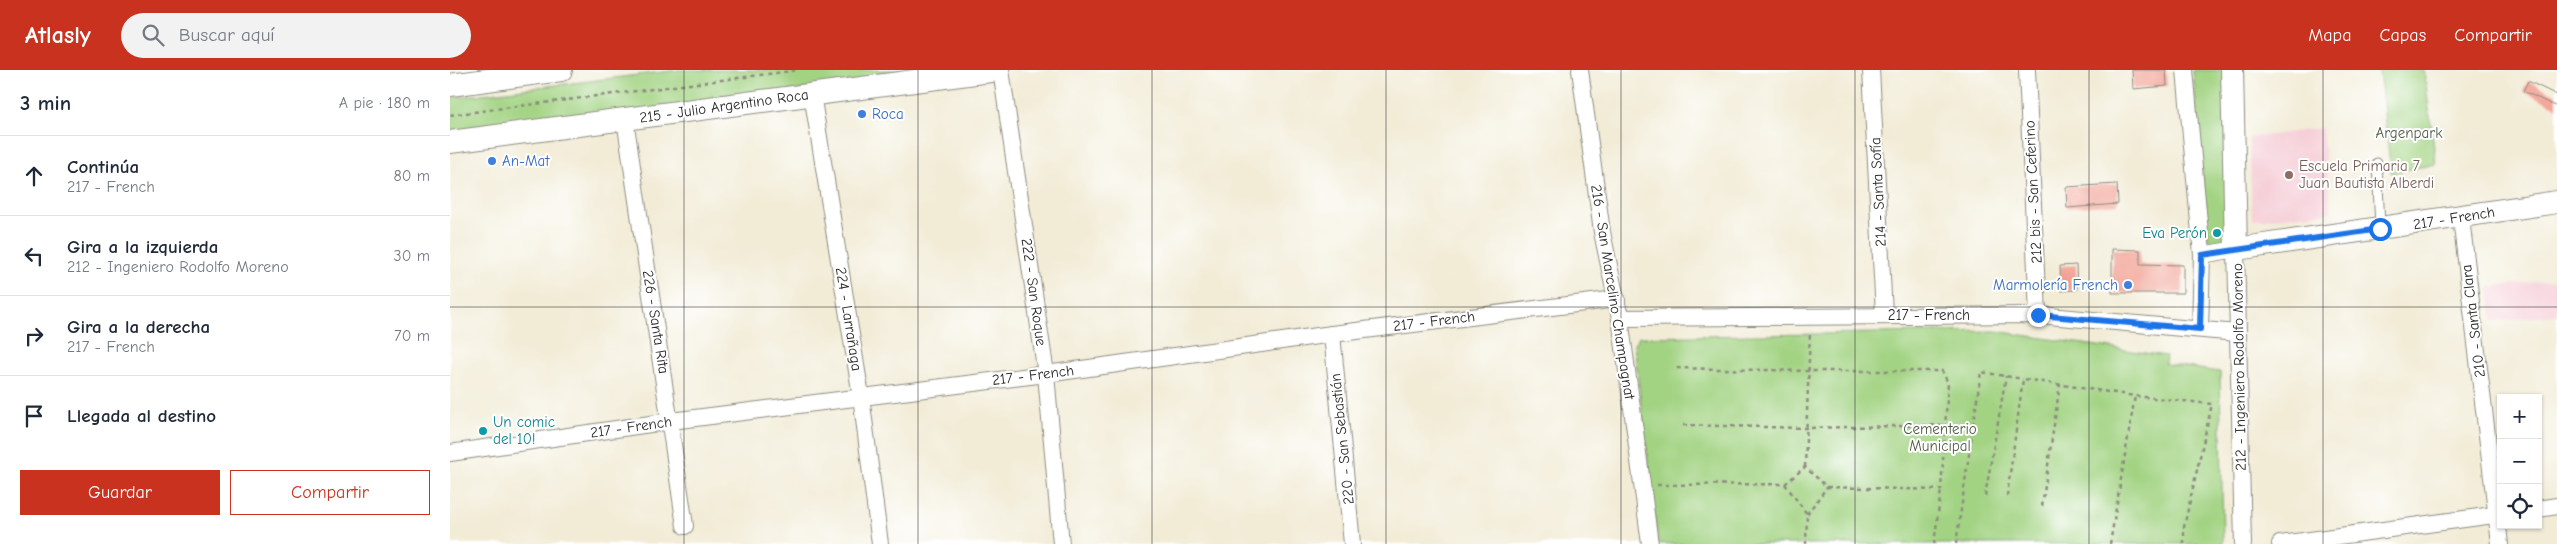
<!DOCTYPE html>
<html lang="es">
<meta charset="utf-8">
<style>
:root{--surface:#fff;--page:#f2f2f3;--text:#1f2937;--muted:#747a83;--line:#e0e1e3;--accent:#c8321e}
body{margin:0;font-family:"Comic Neue",sans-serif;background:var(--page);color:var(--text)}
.controls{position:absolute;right:15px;bottom:15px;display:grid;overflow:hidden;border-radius:0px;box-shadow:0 1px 4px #0004}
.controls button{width:45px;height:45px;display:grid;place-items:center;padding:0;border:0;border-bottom:1px solid var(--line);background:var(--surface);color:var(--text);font:25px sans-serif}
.stop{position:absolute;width:15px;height:15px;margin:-11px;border:4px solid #1a73e8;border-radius:50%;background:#fff}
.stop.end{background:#1a73e8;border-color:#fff;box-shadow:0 1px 5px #0008}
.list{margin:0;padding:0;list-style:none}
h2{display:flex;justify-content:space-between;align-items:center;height:65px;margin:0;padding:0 20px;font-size:21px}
h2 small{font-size:16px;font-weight:400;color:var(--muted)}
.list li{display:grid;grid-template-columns:32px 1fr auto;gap:15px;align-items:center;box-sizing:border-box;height:80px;padding:0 20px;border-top:1px solid var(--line)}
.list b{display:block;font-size:19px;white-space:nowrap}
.list p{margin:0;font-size:16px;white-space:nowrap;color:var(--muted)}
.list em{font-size:16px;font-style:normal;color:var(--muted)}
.actions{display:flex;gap:10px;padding:15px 20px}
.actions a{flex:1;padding:11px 0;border:1px solid var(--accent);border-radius:0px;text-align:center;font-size:18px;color:var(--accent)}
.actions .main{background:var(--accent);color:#fff}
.icon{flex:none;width:28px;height:28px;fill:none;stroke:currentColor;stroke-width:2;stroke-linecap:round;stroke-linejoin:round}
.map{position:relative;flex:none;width:2107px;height:474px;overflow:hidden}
header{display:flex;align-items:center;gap:30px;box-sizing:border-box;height:70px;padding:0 25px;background:var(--accent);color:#fff}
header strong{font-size:24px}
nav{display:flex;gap:28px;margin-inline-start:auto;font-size:18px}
.search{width:350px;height:45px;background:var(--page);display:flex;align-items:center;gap:12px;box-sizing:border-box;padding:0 18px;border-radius:28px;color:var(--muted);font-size:19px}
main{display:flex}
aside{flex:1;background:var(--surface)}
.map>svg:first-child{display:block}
.built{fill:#f6cfd8}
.green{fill:#a2d382;stroke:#667f56}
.building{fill:#f19c8e}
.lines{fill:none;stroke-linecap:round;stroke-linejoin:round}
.lane-casing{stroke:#8e8c81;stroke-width:11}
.street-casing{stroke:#8e8c81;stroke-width:18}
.secondary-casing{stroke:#8e8c81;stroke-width:24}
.path{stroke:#8e8c81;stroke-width:2.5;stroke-dasharray:4 4;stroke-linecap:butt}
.lane{stroke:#fff;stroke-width:9}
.street{stroke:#fff;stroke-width:16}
.secondary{stroke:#fff;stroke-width:22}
.route{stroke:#1a73e8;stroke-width:6}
.grid{fill:none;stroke:#2b2b2b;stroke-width:1;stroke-opacity:0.55}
.shop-dot{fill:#3f7fe0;stroke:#fff;stroke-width:2}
.education-dot{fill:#8d6e63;stroke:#fff;stroke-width:2}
.culture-dot{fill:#0f9aa8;stroke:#fff;stroke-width:2}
.labels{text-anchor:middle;stroke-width:4;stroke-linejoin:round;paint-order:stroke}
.street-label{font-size:15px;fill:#2b2b2b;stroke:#fff}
.shop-label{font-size:15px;fill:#366cbe;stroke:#fff;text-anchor:start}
.park-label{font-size:15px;fill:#4f5d45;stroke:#fff}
.education-label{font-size:15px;fill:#785e54;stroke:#fff;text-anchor:start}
.culture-label{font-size:15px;fill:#0d838f;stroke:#fff;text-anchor:end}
</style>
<header>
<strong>Atlasly</strong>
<div class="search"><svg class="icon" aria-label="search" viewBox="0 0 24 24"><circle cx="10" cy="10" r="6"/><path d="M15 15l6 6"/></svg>Buscar aquí</div>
<nav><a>Mapa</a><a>Capas</a><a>Compartir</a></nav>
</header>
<main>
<aside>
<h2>3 min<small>A pie · 180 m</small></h2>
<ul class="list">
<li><svg class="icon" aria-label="ahead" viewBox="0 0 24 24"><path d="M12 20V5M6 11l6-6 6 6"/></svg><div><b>Continúa</b><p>217 - French</p></div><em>80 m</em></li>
<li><svg class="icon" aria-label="left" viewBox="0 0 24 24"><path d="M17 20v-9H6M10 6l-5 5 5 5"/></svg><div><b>Gira a la izquierda</b><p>212 - Ingeniero Rodolfo Moreno</p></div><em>30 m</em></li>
<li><svg class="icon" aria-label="right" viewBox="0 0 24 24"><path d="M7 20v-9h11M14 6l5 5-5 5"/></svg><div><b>Gira a la derecha</b><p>217 - French</p></div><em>70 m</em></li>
<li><svg class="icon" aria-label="arrive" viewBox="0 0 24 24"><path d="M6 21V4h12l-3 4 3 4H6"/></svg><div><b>Llegada al destino</b></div></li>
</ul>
<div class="actions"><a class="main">Guardar</a><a>Compartir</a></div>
</aside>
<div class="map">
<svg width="2107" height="474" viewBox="0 0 2107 474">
<rect width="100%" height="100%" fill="#fff"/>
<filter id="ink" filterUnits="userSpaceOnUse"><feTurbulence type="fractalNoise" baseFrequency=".02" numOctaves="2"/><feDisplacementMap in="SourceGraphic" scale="10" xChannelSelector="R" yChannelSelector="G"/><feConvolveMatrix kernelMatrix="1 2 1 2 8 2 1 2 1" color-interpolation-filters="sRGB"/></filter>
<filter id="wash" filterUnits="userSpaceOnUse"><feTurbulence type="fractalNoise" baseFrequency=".0096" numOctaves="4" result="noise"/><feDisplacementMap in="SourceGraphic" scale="20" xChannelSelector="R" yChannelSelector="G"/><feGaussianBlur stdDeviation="1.12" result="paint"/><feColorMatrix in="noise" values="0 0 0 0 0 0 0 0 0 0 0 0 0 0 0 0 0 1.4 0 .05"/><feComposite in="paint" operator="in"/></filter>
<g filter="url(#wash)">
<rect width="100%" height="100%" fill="#f2ecd7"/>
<g class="built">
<polygon points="1872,58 1881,142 1802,150 1799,68"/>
<polygon points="2107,210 2107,245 2043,251 2039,217"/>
</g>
<g class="green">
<polygon points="229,0 496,0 0,67 0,28"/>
<polygon points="1743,0 1777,0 1776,171 1770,175 1762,174 1758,167"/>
<polygon points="1929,0 1974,0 1986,94 1941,103"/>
<polygon points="1545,261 1716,286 1715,294 1770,302 1773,474 1208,474 1184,274 1189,267"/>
</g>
<g id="blocks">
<g class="building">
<polygon points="1682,0 1716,0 1717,16 1683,19"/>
<polygon points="2078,11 2107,25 2107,37 2073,21"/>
<polygon points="1667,114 1668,134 1617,138 1616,117"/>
<polygon points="1662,179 1690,180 1690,194 1733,195 1733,223 1662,223"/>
<polygon points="1626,195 1627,220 1611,221 1610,196"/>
</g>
</g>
</g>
<g filter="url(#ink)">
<use href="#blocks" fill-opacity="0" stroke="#8e8c81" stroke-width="1"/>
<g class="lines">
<g class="lane-casing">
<polyline id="lane" points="1927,93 1930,157"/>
</g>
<g class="street-casing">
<g id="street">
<polyline points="551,0 596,304 611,474"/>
<polyline points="1130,0 1152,162 1170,248 1200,474"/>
<polyline points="1421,0 1434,244"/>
<polyline points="1577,0 1588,245"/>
<polyline points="1735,0 1752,185 1750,259"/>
<polyline points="362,24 411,326 430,474"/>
<polyline points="175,49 235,456"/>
<polyline points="2011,148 2050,474"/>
<polyline points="1752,185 1786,179 1793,474"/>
<polyline points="1170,248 1588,245 1787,263"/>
<polyline points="882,264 902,474"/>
<polyline points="0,383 221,351 596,304 882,264 1167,229"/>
<polyline points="2088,439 2107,436"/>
<polyline points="1830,474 2051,444"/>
</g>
</g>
<g class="secondary-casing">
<g id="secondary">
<polyline points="1782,0 1786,179 2107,132"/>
<polyline points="0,15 111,0"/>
<polyline points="0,72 548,0"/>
</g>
</g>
<g class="path">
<polyline points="0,45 349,0"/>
<polyline points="1233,355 1356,358 1495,355"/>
<polyline points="1355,397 1360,261"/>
<polyline points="1335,414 1357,444 1356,474"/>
<polyline points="1207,415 1335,414 1355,397 1377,417 1491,420 1498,313 1492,301 1358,301 1225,298"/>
<polyline points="1535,426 1556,306"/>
<polyline points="1557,426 1573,309 1685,326 1762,334 1734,457 1734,474"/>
<polyline points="1592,436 1610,314"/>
<polyline points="1357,444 1377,417"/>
<polyline points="1484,474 1491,420"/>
<polyline points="1506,474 1531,302 1573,309"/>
<polyline points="1660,474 1685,326"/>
</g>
<use href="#lane" class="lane"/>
<use href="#street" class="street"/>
<use href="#secondary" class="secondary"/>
</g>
</g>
<g class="lines" filter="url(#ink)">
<polyline class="route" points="1588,245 1750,259 1752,185 1930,159"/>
</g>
<path class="grid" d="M234 0V474M468 0V474M702 0V474M936 0V474M1171 0V474M1405 0V474M1639 0V474M1873 0V474M0 237H2107"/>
<g class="shop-dot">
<circle cx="412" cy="44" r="5"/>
<circle cx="42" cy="91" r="5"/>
<circle cx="1678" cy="215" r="5"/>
</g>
<circle class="education-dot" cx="1839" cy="105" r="5"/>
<g class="culture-dot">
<circle cx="1767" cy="163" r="5"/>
<circle cx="33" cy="361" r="5"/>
</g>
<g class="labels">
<g class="street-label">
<text transform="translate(274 36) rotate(-8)" y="5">215 - Julio Argentino Roca</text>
<text transform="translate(1428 122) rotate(-93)" y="5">214 - Santa Sofía</text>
<text transform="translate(1583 122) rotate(-93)" y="5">212 bis - San Ceferino</text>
<text transform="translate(2004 148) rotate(-9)" y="5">217 - French</text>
<text transform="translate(584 222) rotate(82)" y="5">222 - San Roque</text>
<text transform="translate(1163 222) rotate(81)" y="5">216 - San Marcelino Champagnat</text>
<text x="1479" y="250">217 - French</text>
<text transform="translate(399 249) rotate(81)" y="5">224 - Larrañaga</text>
<text transform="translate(984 251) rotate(-7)" y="5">217 - French</text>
<text transform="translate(2023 251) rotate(-97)" y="5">210 - Santa Clara</text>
<text transform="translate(206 252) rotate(81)" y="5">226 - Santa Rita</text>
<text transform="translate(1789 297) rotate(-91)" y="5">212 - Ingeniero Rodolfo Moreno</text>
<text transform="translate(583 305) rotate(-7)" y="5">217 - French</text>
<text transform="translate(181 357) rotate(-8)" y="5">217 - French</text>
<text transform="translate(892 369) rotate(-96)" y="5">220 - San Sebastián</text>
</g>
<g class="shop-label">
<text x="422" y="49">Roca</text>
<text x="52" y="96">An-Mat</text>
<text x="1668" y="220" text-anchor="end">Marmolería French</text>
</g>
<g class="park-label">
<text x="1959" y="68">Argenpark</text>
<text x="1490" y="364">Cementerio<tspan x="1490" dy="17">Municipal</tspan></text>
</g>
<g class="education-label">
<text x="1849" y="101">Escuela Primaria 7<tspan x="1849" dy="17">Juan Bautista Alberdi</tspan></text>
</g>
<g class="culture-label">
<text x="1757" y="168">Eva Perón</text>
<text x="43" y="357" text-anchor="start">Un comic<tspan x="43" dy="17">del 10!</tspan></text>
</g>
</g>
</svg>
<div class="controls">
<button>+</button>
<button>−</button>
<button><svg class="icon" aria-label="locate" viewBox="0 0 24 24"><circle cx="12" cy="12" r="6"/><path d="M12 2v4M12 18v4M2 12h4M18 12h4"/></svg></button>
</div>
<div class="stop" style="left:1930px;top:159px"></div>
<div class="stop end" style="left:1588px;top:245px"></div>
</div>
</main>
